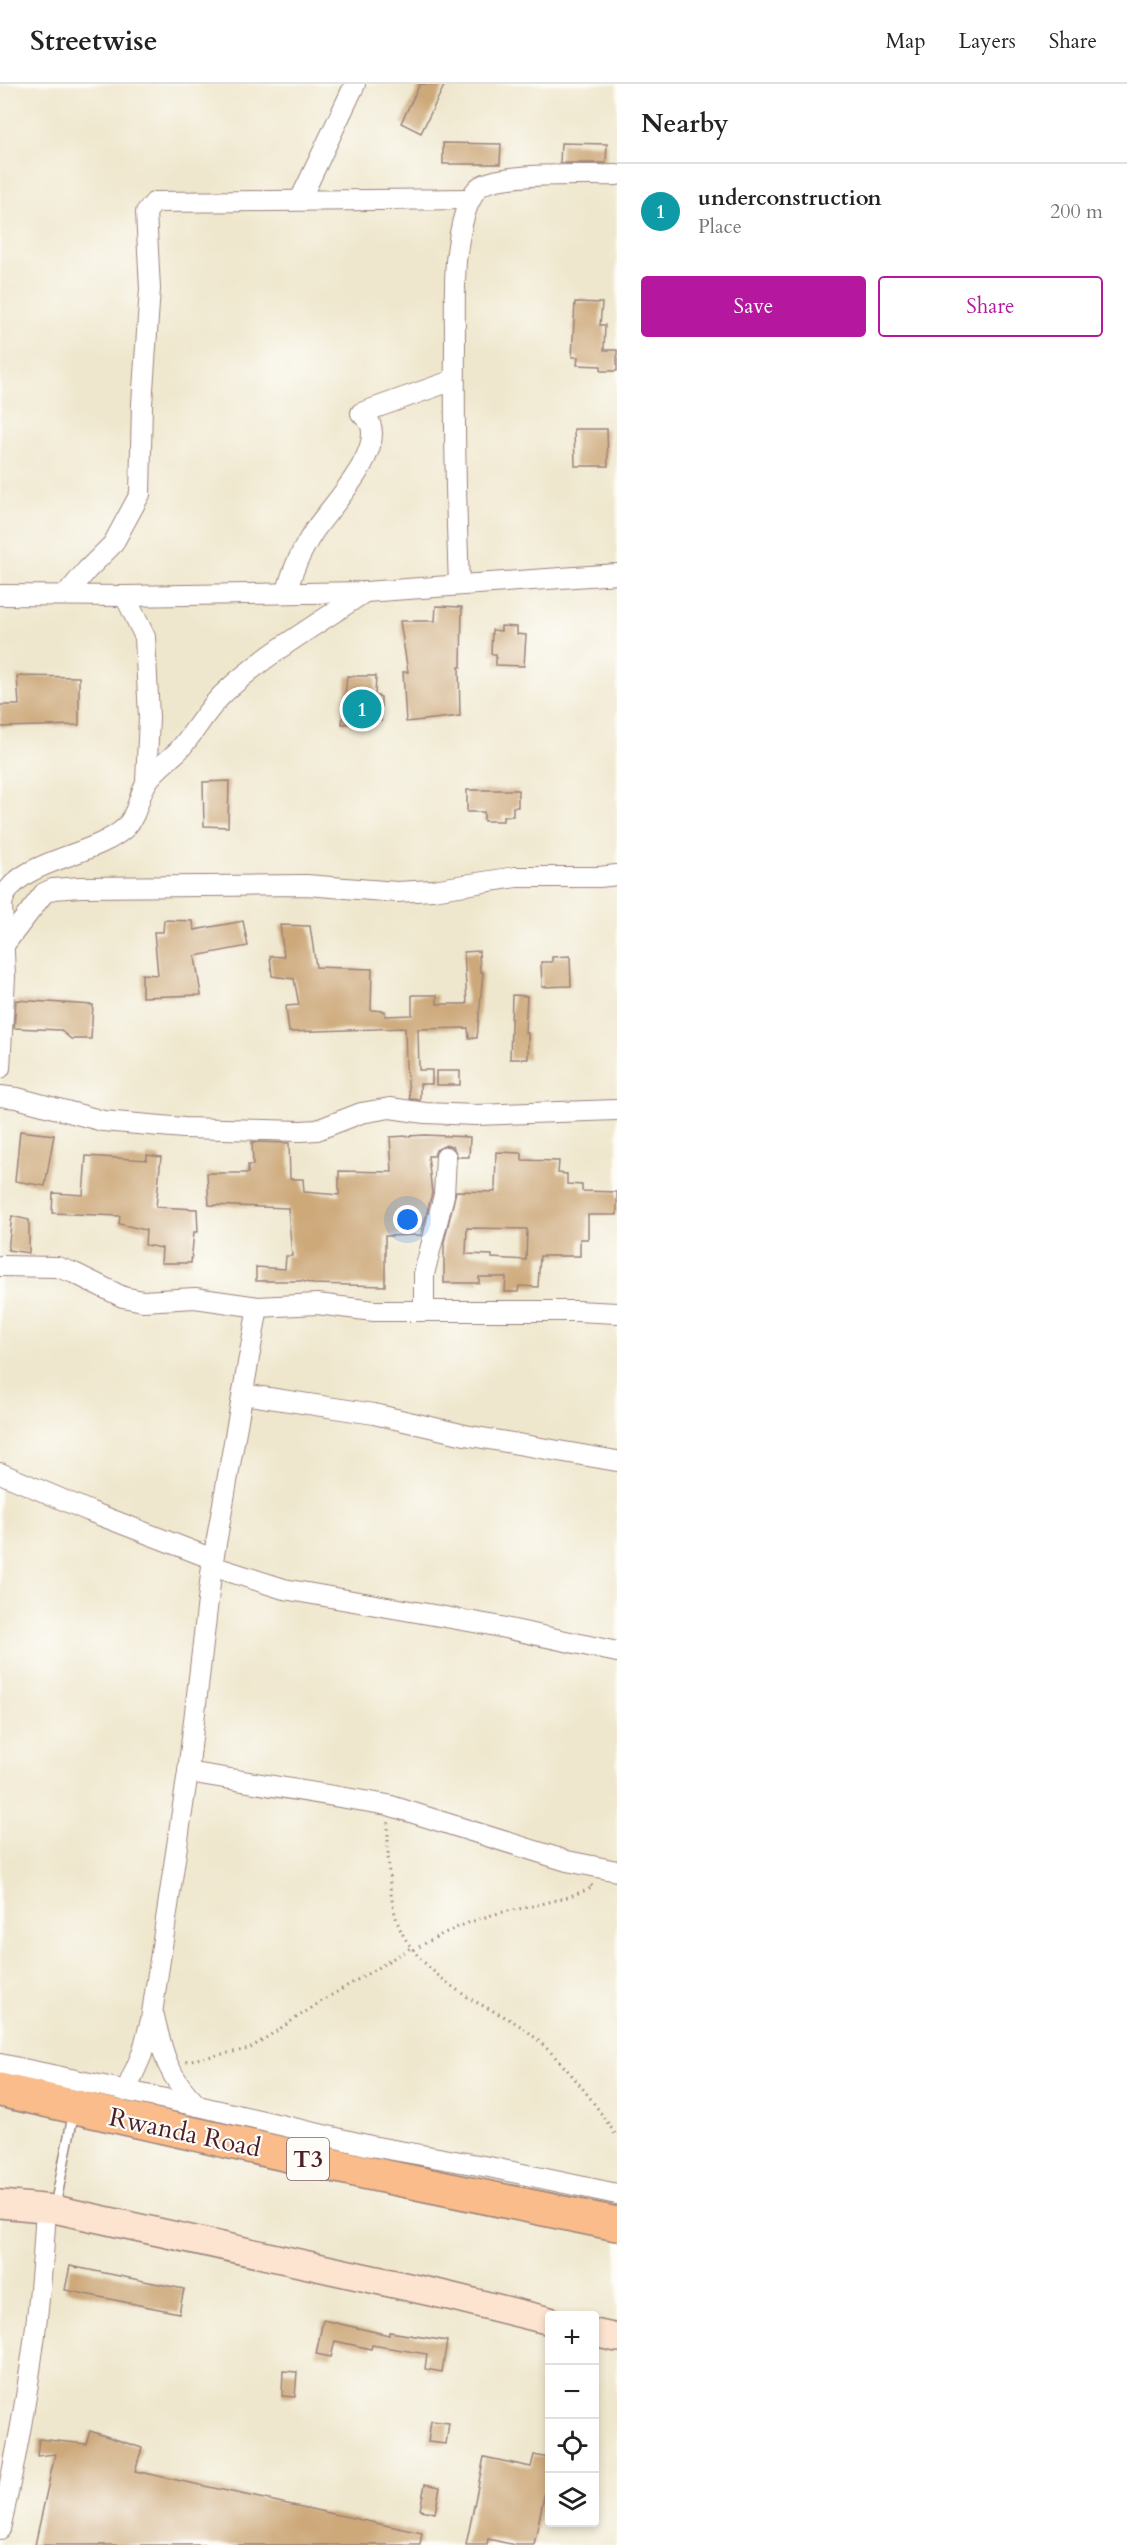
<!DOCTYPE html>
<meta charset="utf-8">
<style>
:root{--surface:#fff;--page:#f6f6f6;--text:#222;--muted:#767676;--line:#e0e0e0;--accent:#b5179e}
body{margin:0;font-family:Cardo,serif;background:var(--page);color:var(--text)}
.controls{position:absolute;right:18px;bottom:18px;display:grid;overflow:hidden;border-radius:6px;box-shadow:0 3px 9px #0003}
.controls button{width:54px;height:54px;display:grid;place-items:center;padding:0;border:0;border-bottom:2px solid var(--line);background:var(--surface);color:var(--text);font:30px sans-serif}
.you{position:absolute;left:408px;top:1136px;width:21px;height:21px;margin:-15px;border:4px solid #fff;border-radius:50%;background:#1a73e8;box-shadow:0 0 0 9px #1a73e833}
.badge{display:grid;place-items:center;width:39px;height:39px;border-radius:50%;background:var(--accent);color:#fff;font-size:20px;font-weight:700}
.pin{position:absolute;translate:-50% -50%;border:3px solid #fff;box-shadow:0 2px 6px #0006}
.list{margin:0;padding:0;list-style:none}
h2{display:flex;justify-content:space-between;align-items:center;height:78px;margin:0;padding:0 24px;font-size:26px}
h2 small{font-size:20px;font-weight:400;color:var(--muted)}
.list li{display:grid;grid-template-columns:39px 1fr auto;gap:18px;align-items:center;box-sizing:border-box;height:96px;padding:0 24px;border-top:2px solid var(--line)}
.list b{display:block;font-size:22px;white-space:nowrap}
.list p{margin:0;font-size:20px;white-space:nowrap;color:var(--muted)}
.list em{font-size:20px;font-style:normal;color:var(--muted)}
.actions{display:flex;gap:12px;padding:18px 24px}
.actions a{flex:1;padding:14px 0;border:2px solid var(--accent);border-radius:6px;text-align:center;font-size:21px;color:var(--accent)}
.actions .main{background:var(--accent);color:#fff}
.icon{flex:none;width:33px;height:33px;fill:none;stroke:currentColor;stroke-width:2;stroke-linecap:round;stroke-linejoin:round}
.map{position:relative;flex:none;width:617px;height:2461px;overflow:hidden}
header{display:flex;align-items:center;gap:36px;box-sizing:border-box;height:84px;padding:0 30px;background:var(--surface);border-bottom:2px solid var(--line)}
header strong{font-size:28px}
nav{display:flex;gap:33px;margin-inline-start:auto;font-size:21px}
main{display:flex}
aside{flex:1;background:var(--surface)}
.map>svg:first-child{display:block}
.building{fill:#cda97a;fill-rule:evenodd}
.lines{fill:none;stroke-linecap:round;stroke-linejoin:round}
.lane-casing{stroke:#9c837c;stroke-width:12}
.street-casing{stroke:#9c837c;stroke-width:22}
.secondary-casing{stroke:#9c837c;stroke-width:30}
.highway-casing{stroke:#9c837c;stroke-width:36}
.path{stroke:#9c837c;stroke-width:3;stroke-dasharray:1.5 4.5;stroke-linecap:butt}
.lane{stroke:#fff;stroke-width:9}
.street{stroke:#fff;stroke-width:20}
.secondary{stroke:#fde4d0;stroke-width:27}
.highway{stroke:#f9bc8a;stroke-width:33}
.labels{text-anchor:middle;stroke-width:4.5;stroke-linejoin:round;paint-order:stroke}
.shield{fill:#fdfcf7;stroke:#806168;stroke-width:1.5}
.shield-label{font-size:24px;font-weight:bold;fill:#4a1f2b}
.street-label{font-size:26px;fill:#4a1f2b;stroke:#fdfcf7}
</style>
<header>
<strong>Streetwise</strong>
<nav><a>Map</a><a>Layers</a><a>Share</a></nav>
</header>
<main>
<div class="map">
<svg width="617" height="2461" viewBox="0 0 617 2461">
<rect width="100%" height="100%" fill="#fdfcf7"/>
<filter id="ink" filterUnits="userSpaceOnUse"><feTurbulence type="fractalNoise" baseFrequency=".0167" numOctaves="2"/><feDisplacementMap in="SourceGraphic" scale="12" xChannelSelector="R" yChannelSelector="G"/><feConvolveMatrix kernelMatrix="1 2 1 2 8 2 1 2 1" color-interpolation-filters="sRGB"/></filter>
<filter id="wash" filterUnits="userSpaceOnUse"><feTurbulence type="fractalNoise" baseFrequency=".008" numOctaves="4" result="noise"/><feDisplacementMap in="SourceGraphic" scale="24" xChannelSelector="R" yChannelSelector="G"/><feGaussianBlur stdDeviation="1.35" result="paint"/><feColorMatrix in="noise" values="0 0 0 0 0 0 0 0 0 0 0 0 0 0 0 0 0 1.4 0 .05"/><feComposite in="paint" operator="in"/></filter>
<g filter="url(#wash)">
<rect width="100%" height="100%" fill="#efe7cd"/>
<g id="blocks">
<g class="building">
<polygon points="420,0 445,0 421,49 401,39"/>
<polygon points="443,59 501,60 500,80 443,80"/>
<polygon points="561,59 607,60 606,79 560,79"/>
<polygon points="575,218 602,219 600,241 605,241 604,266 617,266 617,287 601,287 601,282 577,281 578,273 572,273"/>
<polygon points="574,345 607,345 608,382 575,382"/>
<polygon points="436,522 462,523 461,583 459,583 460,632 406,638 403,588 408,588 400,537 435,537"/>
<polygon points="501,542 517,543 517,550 526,551 524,582 496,581 496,570 491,570 492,546 501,547"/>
<polygon points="17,592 79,593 79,641 0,643 0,621 19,621"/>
<polygon points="347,592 376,592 375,611 381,613 381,637 342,640"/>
<polygon points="229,697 228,743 204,742 203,698"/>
<polygon points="467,706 518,706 518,723 513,723 513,732 503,732 503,737 484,737 484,728 467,728"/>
<polygon points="164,836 193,837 194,846 243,837 248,862 195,872 201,911 142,913 142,890 158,891 154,848 163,848"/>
<polygon points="280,841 310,842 316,883 372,885 371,926 385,927 385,932 412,931 412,911 437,911 437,920 467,920 464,868 479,867 480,888 483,888 477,954 469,954 468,944 418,945 419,986 432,986 432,1000 420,1000 420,1016 410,1015 406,982 405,944 289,948 286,922 299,921 294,895 272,892 270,872 284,873"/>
<polygon points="570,872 571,902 542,903 541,878 552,878 552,873"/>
<polygon points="512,911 527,912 525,949 528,949 528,975 510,975"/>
<polygon points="16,916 93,921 91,955 71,955 60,946 14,944"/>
<rect x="436" y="987" width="24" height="14"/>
<polygon points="20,1047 54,1051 45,1102 15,1097"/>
<polygon points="425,1051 470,1053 469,1073 458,1073 453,1063 446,1061 436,1066 434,1072 428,1072 432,1109 421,1151 385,1152 385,1202 313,1200 302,1197 256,1197 256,1183 285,1185 286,1172 292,1172 288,1124 209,1121 207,1089 248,1089 248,1081 253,1081 252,1058 289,1059 290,1095 303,1095 304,1108 339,1111 339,1087 392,1088 390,1053"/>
<path d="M496 1068 522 1069V1076L559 1077 558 1089 567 1090V1100L582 1101V1107L617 1108V1131H588V1155H580V1172H540L538 1203 519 1202 518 1208H505L506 1193H479V1199H444V1158L456 1107 495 1108ZM467 1144 527 1145 526 1176 492 1174V1171L466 1170Z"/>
<polygon points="147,1071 161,1073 156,1123 197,1125 198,1148 194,1148 191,1179 161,1179 162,1164 145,1161 146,1146 119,1140 120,1132 52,1129 53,1109 83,1111 86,1072 147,1076"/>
<polygon points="12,1132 29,1136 29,1169 8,1166"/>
<polygon points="70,2182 184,2205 179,2229 65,2206"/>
<polygon points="323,2236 389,2251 389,2248 447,2257 442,2288 425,2285 427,2270 372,2261 371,2265 335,2257 331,2273 316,2270"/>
<polygon points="283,2287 297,2288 295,2313 282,2312"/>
<polygon points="431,2337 449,2339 446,2360 428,2358"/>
<polygon points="90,2347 142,2364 135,2387 422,2449 420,2461 35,2461 55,2370 37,2372 39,2355 86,2360"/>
<polygon points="534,2371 549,2374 549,2387 534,2461 515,2461 488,2455 487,2461 466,2461 484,2373 531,2383"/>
<polygon points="425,2400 440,2403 435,2429 420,2426"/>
</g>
</g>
</g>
<g filter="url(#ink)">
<use href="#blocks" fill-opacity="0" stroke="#9c837c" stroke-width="1.5"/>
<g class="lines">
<g class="lane-casing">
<polyline id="lane" points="55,2122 74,2027"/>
</g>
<g class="street-casing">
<g id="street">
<polyline points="300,116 355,0"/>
<path d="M459 501C456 421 454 340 455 260 455 232 454 204 456 177 458 158 464 118 478 104 496 87 589 92 617 91"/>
<path d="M287 509C291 487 302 466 314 447 330 423 383 370 370 339 368 336 364 332 361 329L454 296"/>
<polyline points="0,511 125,512 365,508 617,490"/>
<polyline points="66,511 87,486 113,460 140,410 142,320 150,205 146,128 155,118 471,115"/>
<polyline points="125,512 145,553 149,633 146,698"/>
<polyline points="4,861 44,809 53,805 81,803 306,801 397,808 433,806 516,793 599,793 617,791"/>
<path d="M0 984 5 893 2 819C14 775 94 774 126 743 138 730 138 712 147 698 154 686 169 676 179 666 195 648 207 625 224 609 264 571 319 539 365 508"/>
<polyline points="0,1012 17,1014 103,1037 184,1044 301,1047 317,1046 361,1029 390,1024 425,1029 476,1031 617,1026"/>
<polyline points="0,1182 57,1183 74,1189 123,1213 143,1217 195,1214 258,1223 317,1220 374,1227 576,1227 617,1229"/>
<polyline points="424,1227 424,1190 444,1111 446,1073"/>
<polyline points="243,1310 374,1330 465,1351 617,1377"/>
<polyline points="0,1389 89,1427 213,1475"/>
<polyline points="212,1482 284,1505 491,1541 617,1568"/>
<polyline points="188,1688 388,1721 567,1777 617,1787"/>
<path d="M154 1932C163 1971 168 1993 198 2022"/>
<polyline points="0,1980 198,2022 371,2062 489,2083 617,2110"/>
<polyline points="126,2007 142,1970 151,1936 188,1688 212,1482 258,1223"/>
<path d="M0 2445C24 2340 41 2232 46 2124"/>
</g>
</g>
<g class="secondary-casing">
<g id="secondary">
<polyline points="0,2120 54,2125 449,2212 550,2237"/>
<polyline points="594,2249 617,2254"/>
</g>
</g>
<g class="highway-casing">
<polyline id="highway" points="0,2006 368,2089 617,2140"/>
</g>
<g class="path">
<path d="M388 1738C388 1771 387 1816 401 1847 414 1874 444 1898 469 1914 489 1926 514 1935 532 1951 566 1980 593 2016 617 2053"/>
<path d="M414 1866C441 1849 469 1837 499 1829 531 1822 563 1817 593 1803L590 1800"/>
<polyline points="186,1977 249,1965 322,1917 412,1863"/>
</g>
<use href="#lane" class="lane"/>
<use href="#street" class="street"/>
<use href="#secondary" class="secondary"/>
<use href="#highway" class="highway"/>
</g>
</g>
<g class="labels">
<rect class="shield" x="287" y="2054" width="42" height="42" rx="4.5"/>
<g class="shield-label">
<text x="308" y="2083">T3</text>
</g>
<g class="street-label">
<text transform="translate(185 2048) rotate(12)" y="9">Rwanda Road</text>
</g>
</g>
</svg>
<div class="controls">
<button>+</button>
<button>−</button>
<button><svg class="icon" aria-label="locate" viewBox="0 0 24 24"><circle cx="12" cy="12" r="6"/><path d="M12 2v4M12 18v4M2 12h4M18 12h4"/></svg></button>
<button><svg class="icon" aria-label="layers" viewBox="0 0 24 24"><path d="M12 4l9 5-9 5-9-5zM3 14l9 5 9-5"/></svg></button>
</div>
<div class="you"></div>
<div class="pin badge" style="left:362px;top:625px;background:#0f9aa8">1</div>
</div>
<aside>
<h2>Nearby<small></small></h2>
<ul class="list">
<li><span class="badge" style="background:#0f9aa8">1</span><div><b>underconstruction</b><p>Place</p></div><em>200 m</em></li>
</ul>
<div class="actions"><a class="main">Save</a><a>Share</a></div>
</aside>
</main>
